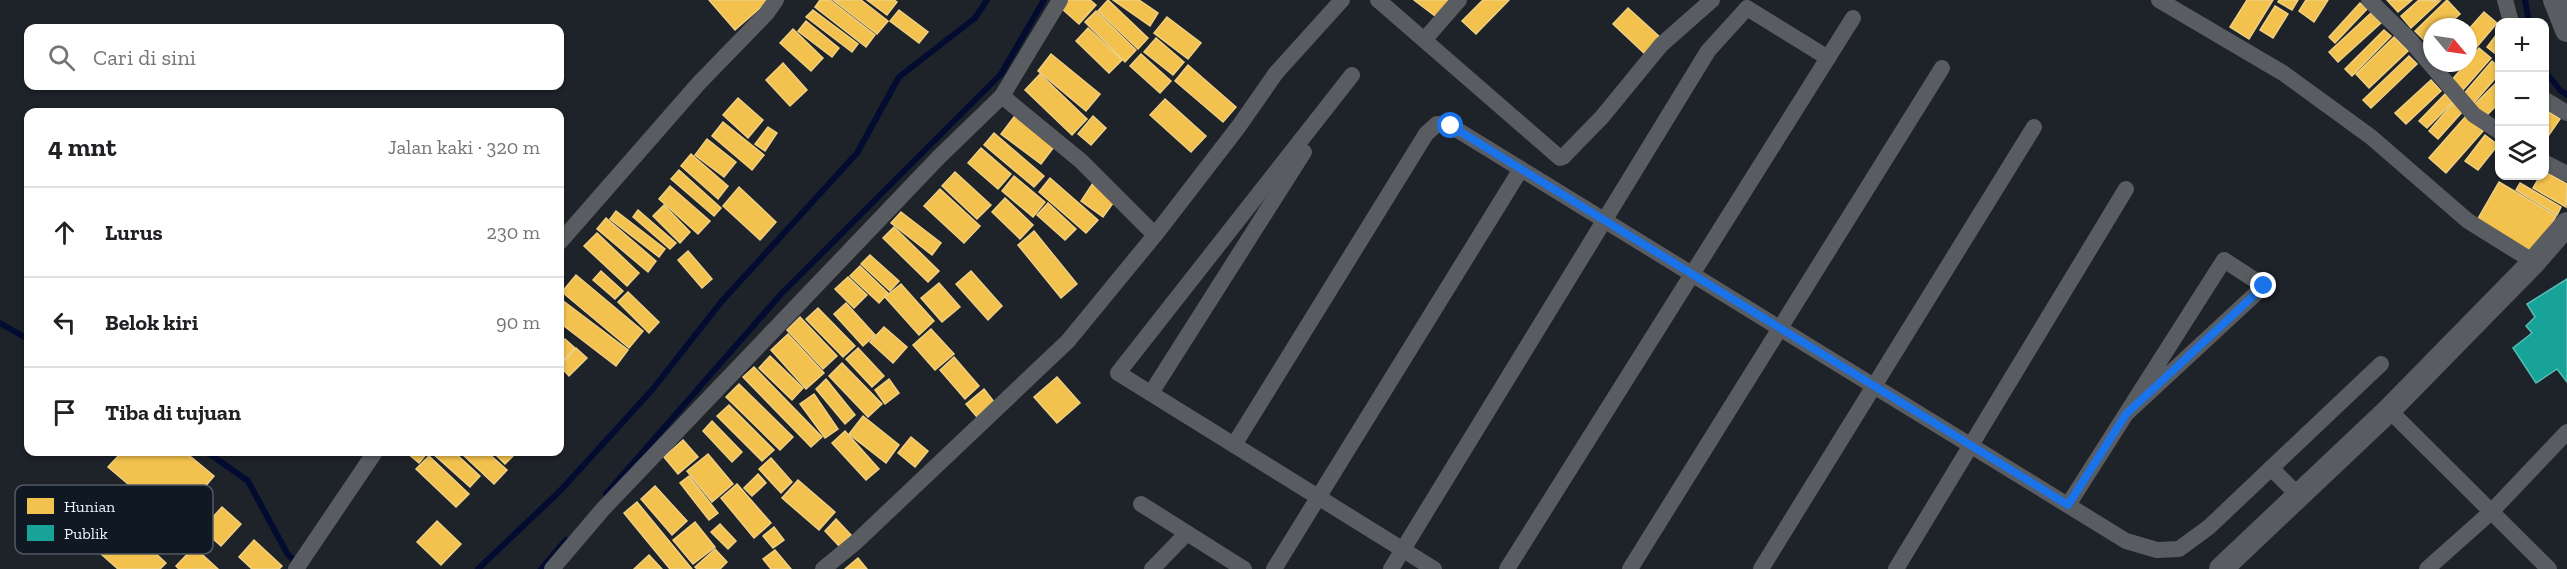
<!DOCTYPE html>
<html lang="id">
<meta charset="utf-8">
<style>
:root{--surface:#fff;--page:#f2f2f2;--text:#202124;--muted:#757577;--line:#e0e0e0}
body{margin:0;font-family:"Zilla Slab",serif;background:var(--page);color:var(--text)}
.controls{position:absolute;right:18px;top:18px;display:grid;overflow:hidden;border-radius:12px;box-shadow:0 2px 4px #0004}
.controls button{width:54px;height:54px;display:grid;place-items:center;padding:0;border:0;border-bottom:2px solid var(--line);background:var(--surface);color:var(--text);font:30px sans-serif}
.compass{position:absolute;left:2423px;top:18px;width:54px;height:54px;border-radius:50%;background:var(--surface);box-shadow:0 2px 4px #0004;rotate:119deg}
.stop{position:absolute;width:18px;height:18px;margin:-14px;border:4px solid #1a73e8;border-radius:50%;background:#fff}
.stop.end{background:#1a73e8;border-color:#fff;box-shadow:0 2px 6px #0008}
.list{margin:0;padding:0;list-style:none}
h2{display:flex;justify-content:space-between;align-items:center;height:78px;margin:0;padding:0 24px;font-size:26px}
h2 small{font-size:20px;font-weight:400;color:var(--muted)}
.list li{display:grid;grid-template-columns:39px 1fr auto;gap:18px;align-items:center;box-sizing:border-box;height:90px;padding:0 24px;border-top:2px solid var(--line)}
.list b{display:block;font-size:22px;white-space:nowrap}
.list em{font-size:20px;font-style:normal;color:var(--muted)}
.icon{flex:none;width:33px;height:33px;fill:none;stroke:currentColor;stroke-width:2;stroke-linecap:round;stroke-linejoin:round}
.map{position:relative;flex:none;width:2567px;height:569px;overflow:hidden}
.search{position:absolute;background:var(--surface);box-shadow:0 2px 4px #0004;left:24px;top:24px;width:540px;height:66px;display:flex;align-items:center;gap:15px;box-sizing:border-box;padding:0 21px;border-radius:12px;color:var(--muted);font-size:22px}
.panel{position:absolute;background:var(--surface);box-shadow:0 2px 4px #0004;left:24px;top:108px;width:540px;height:348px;border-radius:12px}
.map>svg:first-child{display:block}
.homes{fill:#f2c14e;stroke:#f0d082;stroke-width:1.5}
.public{fill:#17a398;stroke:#57bbb6;stroke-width:1.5}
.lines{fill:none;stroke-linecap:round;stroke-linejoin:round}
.stream{stroke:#030c30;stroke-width:6}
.street{stroke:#595c61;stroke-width:16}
.secondary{stroke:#595c61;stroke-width:24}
.route{stroke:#1a73e8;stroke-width:8}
.key{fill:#101823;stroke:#525a64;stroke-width:1.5}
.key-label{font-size:16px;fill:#edf3fb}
</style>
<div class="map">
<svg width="2567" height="569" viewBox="0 0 2567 569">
<rect width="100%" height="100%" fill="#1e2229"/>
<g class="homes">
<polygon points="709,0 769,0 735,30"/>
<polygon points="820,0 830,0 875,35 866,47 815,7"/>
<polygon points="833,0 861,0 888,21 877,34"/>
<polygon points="867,0 894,0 897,2 887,15"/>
<polygon points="1068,0 1090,0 1096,5 1079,24 1061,8"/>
<polygon points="1108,0 1148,38 1138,49 1098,11"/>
<polygon points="1113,0 1139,0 1158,13 1150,26"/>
<polygon points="1414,0 1453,0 1439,19"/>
<polygon points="1483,0 1509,0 1476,34 1462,21"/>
<polygon points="2247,0 2273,0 2249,39 2230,27"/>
<polygon points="2279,0 2298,0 2292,10 2278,2"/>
<polygon points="2306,0 2328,0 2314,22 2299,11"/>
<polygon points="2387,0 2412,0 2398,12"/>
<polygon points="2419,0 2440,1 2411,28 2401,16"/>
<polygon points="2447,0 2460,14 2446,27 2432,27 2432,41 2428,44 2415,31"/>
<polygon points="2360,3 2367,9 2335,43 2329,37"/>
<polygon points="2275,6 2288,14 2273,38 2260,30"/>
<polygon points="1628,8 1661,38 1646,55 1613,24"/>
<polygon points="813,10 858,44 852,52 806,17"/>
<polygon points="899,10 928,32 919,43 890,21"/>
<polygon points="1096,11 1136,50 1125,62 1085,22"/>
<polygon points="2484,12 2497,23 2469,56 2468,30"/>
<polygon points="2371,13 2381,23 2338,62 2329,52"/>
<polygon points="1167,17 1201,43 1188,59 1154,33"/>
<polygon points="806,21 839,48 832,57 798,31"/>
<polygon points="1088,28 1122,60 1109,73 1076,41"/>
<polygon points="793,29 823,58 811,71 780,43"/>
<polygon points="2384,30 2391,36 2352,76 2345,69"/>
<polygon points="2500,30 2500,51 2497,55 2487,47"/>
<polygon points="2394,37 2408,51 2369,88 2356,74"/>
<polygon points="1156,38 1184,62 1173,75 1144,52"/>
<polygon points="2479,48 2491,58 2462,91 2451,81"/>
<polygon points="1051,54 1100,94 1086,111 1038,71"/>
<polygon points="1141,54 1171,81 1160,93 1130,66"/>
<polygon points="2409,56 2417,64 2371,108 2363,100"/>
<polygon points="2492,61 2500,68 2500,73 2472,105 2462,96"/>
<polygon points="783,63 807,90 790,106 766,80"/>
<polygon points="1188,65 1236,107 1223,122 1175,81"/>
<polygon points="1040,74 1087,119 1072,135 1025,90"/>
<polygon points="2500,79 2500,102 2486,116 2474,105"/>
<polygon points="2431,80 2441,91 2406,124 2395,113"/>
<polygon points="2445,94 2453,102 2427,128 2419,121"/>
<polygon points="738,98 763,120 748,138 723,115"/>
<polygon points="1165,99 1206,136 1191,152 1150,115"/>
<polygon points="2453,103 2463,111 2438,139 2429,131"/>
<polygon points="2544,109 2560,119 2544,142"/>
<polygon points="1017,113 1057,143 1041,164 1001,134"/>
<polygon points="1093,116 1106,128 1091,145 1078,134"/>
<polygon points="2466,116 2483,131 2446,173 2429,158"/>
<polygon points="723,122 764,155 752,170 712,136"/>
<polygon points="768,127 777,133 765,151 755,144"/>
<polygon points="994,133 1044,176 1034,187 984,145"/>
<polygon points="2485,135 2498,145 2478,170 2465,161"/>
<polygon points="707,139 736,162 724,177 695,155"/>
<polygon points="981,148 1011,174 998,189 968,163"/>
<polygon points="691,154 728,186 718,199 681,166"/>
<polygon points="679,170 721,208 714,216 671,179"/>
<polygon points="2544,171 2567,184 2566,207 2533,188 2540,176 2544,176"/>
<polygon points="955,172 991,205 977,219 942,186"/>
<polygon points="1014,176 1045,202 1033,217 1002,191"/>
<polygon points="1050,178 1098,220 1086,233 1039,192"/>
<polygon points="2499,182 2556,216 2534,256 2476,222"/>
<polygon points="1093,183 1116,199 1103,217 1081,201"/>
<polygon points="2520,183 2561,207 2557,215 2516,190"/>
<polygon points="670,186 710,221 698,234 659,199"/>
<polygon points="739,187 776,222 760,240 723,206"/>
<polygon points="940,189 980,226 964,243 924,206"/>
<polygon points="1005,198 1033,225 1020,239 992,212"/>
<polygon points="1048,203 1076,229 1065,240 1037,215"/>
<polygon points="664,205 690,232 680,243 653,216"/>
<polygon points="638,210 676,243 670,249 633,217"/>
<polygon points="616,211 665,249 659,257 610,219"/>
<polygon points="901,212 941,243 932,255 891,223"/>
<polygon points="606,218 656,261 648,272 597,229"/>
<polygon points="894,227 939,271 928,282 883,238"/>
<polygon points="1034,231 1077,284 1061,298 1018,245"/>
<polygon points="597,233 639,273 627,286 584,246"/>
<polygon points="688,251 712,279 702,288 678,260"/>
<polygon points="870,255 899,281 890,291 861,264"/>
<polygon points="860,266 888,293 879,303 850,276"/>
<polygon points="601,271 623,291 615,299 593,280"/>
<polygon points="971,271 1002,306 988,320 956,284"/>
<polygon points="576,275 643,331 629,348 562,292"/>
<polygon points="848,277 867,295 854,308 835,289"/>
<polygon points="939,283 960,307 942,322 921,298"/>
<polygon points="901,284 934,321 919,335 885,297"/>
<polygon points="628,292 659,322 649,333 618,302"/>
<polygon points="562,300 628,350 616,366 560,323 560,303"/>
<polygon points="846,303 875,335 863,346 834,314"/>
<polygon points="818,308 855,346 843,357 806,319"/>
<polygon points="800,317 837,356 823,369 787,330"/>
<polygon points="884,327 907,347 893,363 870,342"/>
<polygon points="931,329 954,354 935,370 913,345"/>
<polygon points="788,334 824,373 806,389 771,350"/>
<polygon points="565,339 575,348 563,361 560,357 560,346"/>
<polygon points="576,348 587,358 569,376 560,366"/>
<polygon points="858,348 884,376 872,387 846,359"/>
<polygon points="770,356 803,388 792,400 759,368"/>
<polygon points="954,357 979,386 965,399 940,370"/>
<polygon points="842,363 882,404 868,417 829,376"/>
<polygon points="754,367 822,437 811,447 743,377"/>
<polygon points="1057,377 1080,403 1057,423 1034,397"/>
<polygon points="826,379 855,415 845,424 816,389"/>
<polygon points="889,379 899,393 885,404 875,390"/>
<polygon points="739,384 793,437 780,450 726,397"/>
<polygon points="984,389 995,403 977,417 966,404"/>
<polygon points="814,394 838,429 825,438 800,404"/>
<polygon points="729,405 774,450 762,461 717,416"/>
<polygon points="863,416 899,445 886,463 849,434"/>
<polygon points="712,421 742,452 732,462 703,431"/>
<polygon points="845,431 879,469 866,480 832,443"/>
<polygon points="911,437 928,451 915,467 898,453"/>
<polygon points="683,440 698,457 678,474 664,457"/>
<polygon points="122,452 185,452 214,476 174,523 108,467"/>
<polygon points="406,452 428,452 419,463"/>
<polygon points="431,452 454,452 480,476 470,487"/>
<polygon points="460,452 487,452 507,470 494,484"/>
<polygon points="493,452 514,452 516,453 505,464"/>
<polygon points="708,454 733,484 712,502 687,471"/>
<polygon points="429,456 469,494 456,507 416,469"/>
<polygon points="771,458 792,482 781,493 759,469"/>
<polygon points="758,474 766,483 752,496 744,488"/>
<polygon points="689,476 718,513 709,520 680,483"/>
<polygon points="798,480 835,512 819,530 782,498"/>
<polygon points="737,484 771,523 754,538 721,498"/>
<polygon points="655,486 687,521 672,535 641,499"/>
<polygon points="637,502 692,569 670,569 624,513"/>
<polygon points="222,507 241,524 221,546 202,529"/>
<polygon points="836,519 851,535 839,546 825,531"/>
<polygon points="437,521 461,544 441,565 417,542"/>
<polygon points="695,522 715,547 693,564 673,540"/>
<polygon points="720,524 736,541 728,549 711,532"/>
<polygon points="126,526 166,563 160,569 118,569 101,554"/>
<polygon points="774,527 784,540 773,548 763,536"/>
<polygon points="254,540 282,566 279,569 252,569 239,557"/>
<polygon points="194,547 218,569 179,569 176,566"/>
<polygon points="715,549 727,562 720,569 697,569 695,567"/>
<polygon points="775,550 791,569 771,569 763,559"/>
<polygon points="649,555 662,569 634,569"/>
<polygon points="858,558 867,569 845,569"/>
</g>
<polygon class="public" points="2567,279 2567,382 2557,369 2536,383 2513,348 2532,333 2526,326 2535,317 2527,304"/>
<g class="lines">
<g class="stream">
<polyline points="2525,0 2529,22"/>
<polyline points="2544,70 2560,90 2567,95"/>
<polyline points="0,323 28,339"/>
<polyline points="207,452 248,481 288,555 298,563"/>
<polyline points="606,494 782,293 1001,74 1044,0"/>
<polyline points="478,569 560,491 652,390 722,301 857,153 899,77 975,18 987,0"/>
<polyline points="541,569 566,540"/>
</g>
<g class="street">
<polyline points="1378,0 1560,158 1563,157 1602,117 1661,45 1712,0"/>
<polyline points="2159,0 2283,73 2371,137 2468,221 2534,262"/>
<polyline points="2369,0 2409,39 2474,115 2500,132"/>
<polyline points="2505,0 2511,22"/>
<polyline points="1425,39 1459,0"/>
<polyline points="1352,75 1118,373 1434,569"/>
<polyline points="1002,96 1081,161 1155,235"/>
<polyline points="2544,99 2567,113"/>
<polyline points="2544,162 2567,174"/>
<polyline points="560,242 699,83 766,14 776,0"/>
<polyline points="1151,393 1304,152"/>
<polyline points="2389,410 2549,569"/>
<polyline points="1234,445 1426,134 1437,124 1451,126 2126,541 2157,550 2179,549 2209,527 2381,364"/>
<polyline points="2271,468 2299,496"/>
<polyline points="1141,504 1244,569"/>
<polyline points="2068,505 2224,260 2264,286 2126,414"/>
<polyline points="296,569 375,452"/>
<polyline points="552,569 603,509 939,157 1002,96 1060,0"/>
<polyline points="823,569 856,542 1068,341 1155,235 1239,126 1276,73 1342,0"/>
<polyline points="1152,569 1187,533"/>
<polyline points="1274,569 1521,169"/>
<polyline points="1391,569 1708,51 1747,8 1828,58"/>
<polyline points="1507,569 1853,18"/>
<polyline points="1630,569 1942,68"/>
<polyline points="1761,569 2034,127"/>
<polyline points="1896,569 2126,189"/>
<polyline points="2427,569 2491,512 2567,432"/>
</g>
<g class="secondary">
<polyline points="2555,0 2567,30"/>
<polyline points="2221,569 2389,410 2534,262 2567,224"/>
</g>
</g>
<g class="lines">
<polyline class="route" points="1451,126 2068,505 2126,414 2264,286"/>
</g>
<rect x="15" y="485" width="198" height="69" rx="9" class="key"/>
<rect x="27" y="498" width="27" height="16" fill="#f2c14e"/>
<rect x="27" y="525" width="27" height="16" fill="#17a398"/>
<g class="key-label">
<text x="64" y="512">Hunian</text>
<text x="64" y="539">Publik</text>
</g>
</svg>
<div class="controls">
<button>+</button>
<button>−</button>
<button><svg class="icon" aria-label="layers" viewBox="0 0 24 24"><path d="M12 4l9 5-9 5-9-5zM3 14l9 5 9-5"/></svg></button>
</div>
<svg class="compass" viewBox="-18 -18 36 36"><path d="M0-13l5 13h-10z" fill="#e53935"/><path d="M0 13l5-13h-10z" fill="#757577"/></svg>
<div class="stop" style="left:1451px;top:126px"></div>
<div class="stop end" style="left:2264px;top:286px"></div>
<div class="search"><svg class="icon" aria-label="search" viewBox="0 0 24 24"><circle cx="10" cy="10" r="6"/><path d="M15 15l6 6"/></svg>Cari di sini</div>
<section class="panel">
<h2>4 mnt<small>Jalan kaki · 320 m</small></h2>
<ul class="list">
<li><svg class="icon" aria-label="ahead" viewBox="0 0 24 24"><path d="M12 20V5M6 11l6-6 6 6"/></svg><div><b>Lurus</b></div><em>230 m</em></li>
<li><svg class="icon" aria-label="left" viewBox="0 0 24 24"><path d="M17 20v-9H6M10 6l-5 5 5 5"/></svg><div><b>Belok kiri</b></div><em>90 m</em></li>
<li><svg class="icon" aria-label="arrive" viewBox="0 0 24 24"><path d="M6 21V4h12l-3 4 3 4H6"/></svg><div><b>Tiba di tujuan</b></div></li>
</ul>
</section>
</div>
